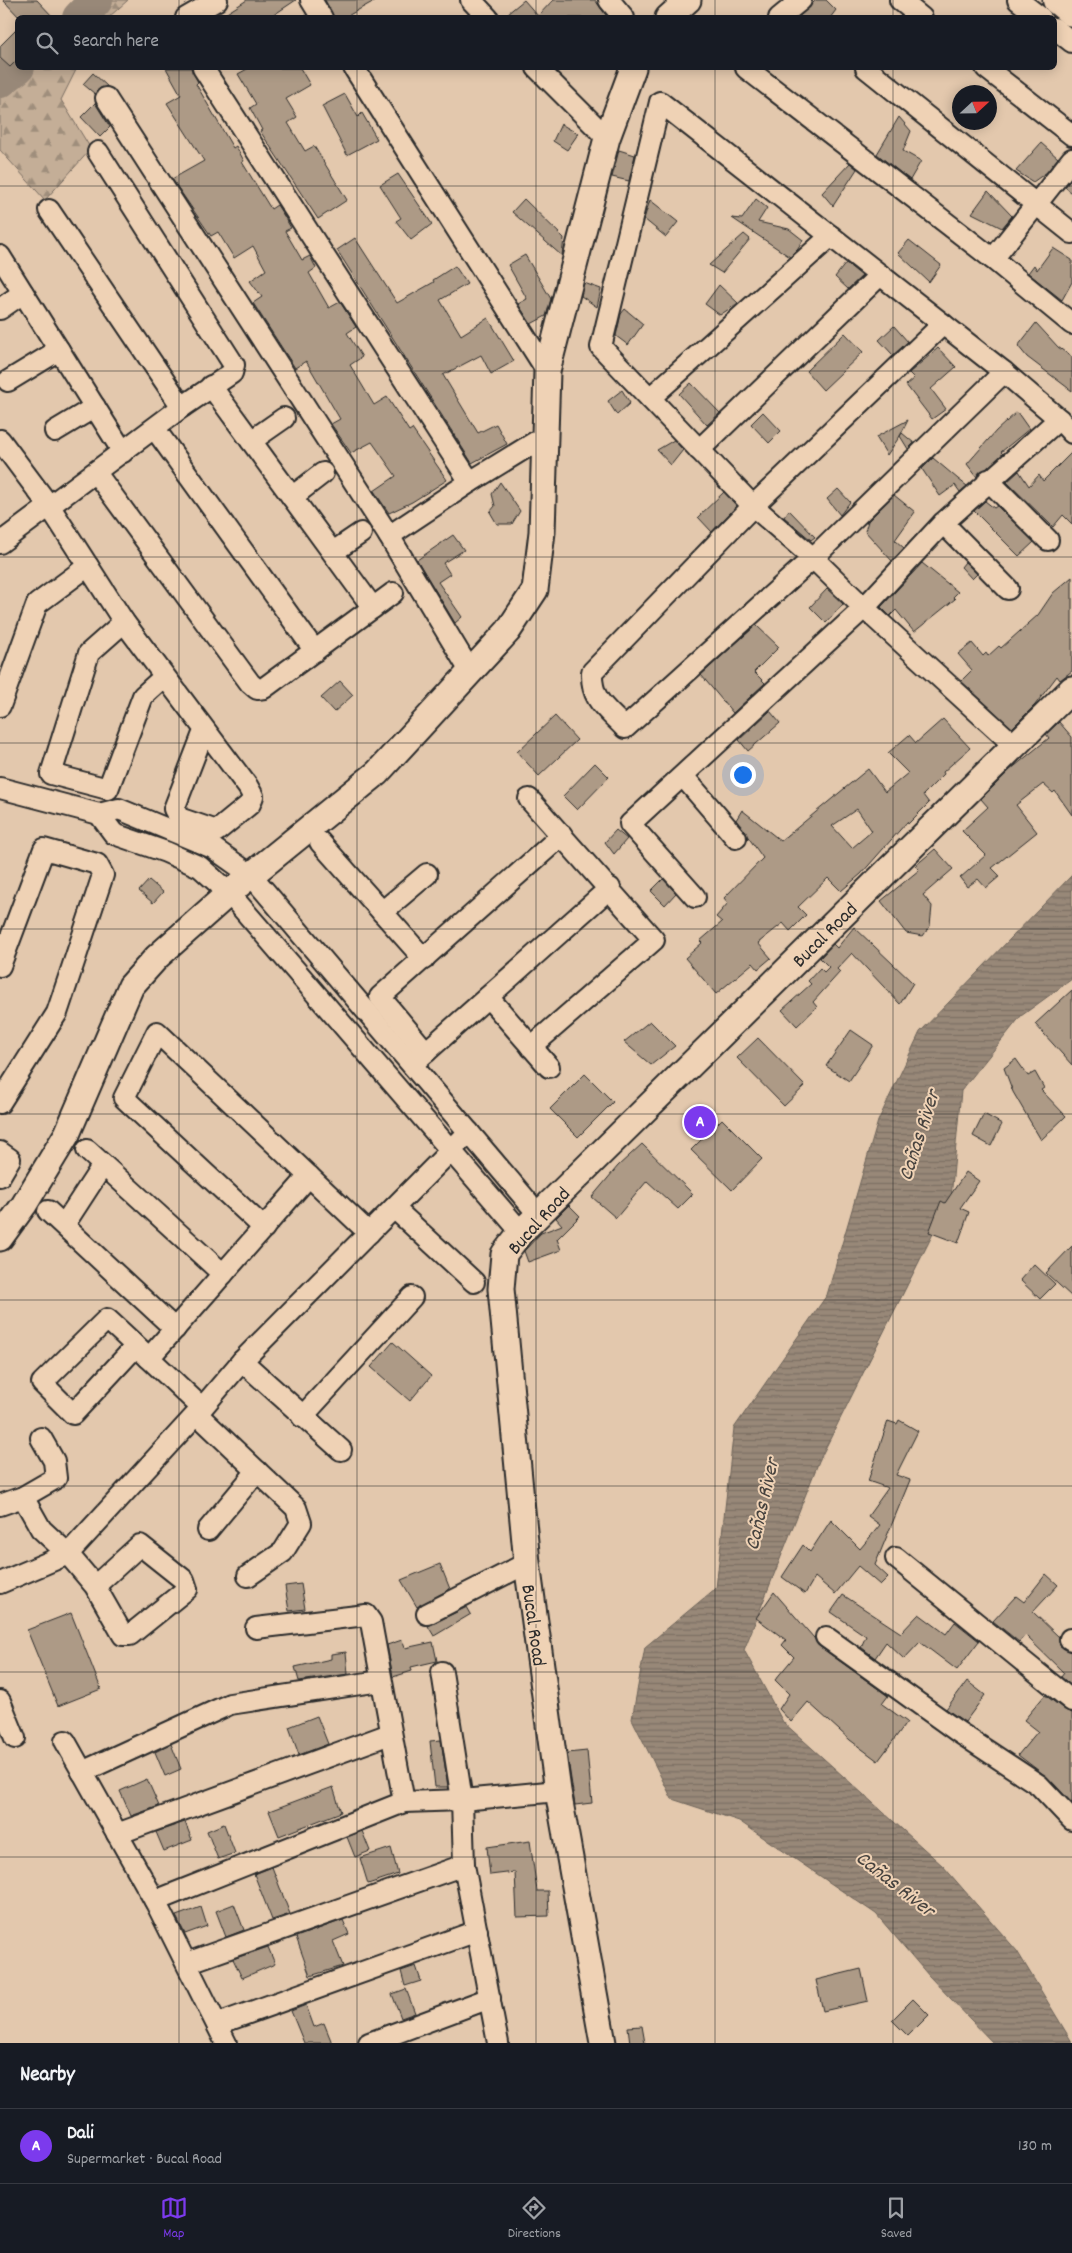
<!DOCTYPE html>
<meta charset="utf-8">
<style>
:root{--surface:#171b24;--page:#242831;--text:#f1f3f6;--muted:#9ea1a6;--line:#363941;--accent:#7c3aed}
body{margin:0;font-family:Dekko,sans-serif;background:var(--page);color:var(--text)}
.compass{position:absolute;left:952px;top:85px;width:45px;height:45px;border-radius:50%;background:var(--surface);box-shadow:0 2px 12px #0003;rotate:68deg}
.you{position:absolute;left:742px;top:774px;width:18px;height:18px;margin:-12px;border:4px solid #fff;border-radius:50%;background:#1a73e8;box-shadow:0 0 0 8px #1a73e833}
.badge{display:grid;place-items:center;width:32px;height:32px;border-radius:50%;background:var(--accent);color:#fff;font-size:16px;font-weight:700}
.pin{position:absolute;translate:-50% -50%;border:2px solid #fff;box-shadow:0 1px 5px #0006}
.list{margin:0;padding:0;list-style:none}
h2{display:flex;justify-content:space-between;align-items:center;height:65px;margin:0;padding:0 20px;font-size:21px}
h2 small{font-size:16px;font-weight:400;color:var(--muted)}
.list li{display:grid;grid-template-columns:32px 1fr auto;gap:15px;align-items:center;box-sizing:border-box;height:75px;padding:0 20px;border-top:1px solid var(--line)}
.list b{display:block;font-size:19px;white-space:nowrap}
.list p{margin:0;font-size:16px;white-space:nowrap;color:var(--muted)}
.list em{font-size:16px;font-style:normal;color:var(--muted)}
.icon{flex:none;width:28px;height:28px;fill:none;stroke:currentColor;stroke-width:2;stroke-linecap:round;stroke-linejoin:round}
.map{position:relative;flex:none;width:1072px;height:2043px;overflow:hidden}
.search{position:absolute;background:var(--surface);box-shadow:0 2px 12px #0003;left:15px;right:15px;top:15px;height:55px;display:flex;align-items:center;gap:12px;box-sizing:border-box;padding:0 18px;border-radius:8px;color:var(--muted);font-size:19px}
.sheet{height:140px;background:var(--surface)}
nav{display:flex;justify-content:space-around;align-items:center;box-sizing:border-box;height:70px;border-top:1px solid var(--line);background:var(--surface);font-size:14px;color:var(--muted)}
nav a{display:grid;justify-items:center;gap:2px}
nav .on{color:var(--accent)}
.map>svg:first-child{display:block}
.forest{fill:url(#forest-firs);stroke:#786c61}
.water{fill:url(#water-rules);stroke:#6c6359}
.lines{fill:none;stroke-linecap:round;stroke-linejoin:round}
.river{stroke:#988878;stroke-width:34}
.building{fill:#ad9a86;stroke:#2b2b2b;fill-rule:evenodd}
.minor-casing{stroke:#2b2b2b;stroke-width:24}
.tertiary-casing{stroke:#2b2b2b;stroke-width:29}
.secondary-casing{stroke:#2b2b2b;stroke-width:31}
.minor{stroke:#efd2b5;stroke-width:20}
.tertiary{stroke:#efd2b5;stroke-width:25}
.secondary{stroke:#efd2b5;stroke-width:28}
.grid{fill:none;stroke:#2b2b2b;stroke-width:1;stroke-opacity:0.55}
.labels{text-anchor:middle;stroke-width:4;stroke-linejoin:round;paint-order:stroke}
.street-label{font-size:20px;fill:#2b2b2b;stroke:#efd2b5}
.water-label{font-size:21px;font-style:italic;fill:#46423e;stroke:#efd2b5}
</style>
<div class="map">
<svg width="1072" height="2043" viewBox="0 0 1072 2043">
<defs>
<pattern id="forest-firs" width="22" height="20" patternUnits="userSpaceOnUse" patternTransform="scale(1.25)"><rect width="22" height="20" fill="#c4ae97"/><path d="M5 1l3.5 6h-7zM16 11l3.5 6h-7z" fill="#9f8e7b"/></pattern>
<pattern id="water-rules" width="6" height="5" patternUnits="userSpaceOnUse" patternTransform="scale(1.25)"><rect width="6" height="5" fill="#988878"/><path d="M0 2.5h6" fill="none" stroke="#7c6f63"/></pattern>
</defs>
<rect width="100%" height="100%" fill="#e3c8ad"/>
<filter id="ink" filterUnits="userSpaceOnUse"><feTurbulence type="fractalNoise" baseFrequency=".02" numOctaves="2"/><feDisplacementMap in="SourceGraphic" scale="10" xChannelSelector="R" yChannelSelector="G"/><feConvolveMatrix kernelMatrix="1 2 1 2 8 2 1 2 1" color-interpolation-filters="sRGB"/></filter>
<g filter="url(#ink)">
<g class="forest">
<polygon points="96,0 128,0 109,17 79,17"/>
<polygon points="17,67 77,68 61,100 91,149 45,200 0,150 0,81"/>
</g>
<polygon class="water" points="1072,875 1072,979 1021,1016 961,1091 951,1198 819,1461 744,1650 783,1722 943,1866 1017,1951 1072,2042 993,2043 929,1976 876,1914 739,1821 672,1799 632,1719 645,1647 716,1588 734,1428 827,1295 878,1121 920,1032"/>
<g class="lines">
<g class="river">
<polyline points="79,18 96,0"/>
<polyline points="0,81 18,67"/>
</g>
</g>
<g class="building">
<polygon points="3,0 37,0 54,18 20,18"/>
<polygon points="247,0 296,0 269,18 219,18"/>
<polygon points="325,0 376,0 344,18 334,18"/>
<polygon points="524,0 538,16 553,0 595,0 608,18 502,18"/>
<polygon points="816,0 826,0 836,10 830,18 798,18"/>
<polygon points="18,28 18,59 10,67 0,58 0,46"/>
<polygon points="166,68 191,68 198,82 196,84 233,148 236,146 244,161 242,162 271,209 277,205 284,216 291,228 285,231 302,260 310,256 316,268 309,273 329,308 340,302 356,327 347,333 362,357 350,365 374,405 387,397 409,431 412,429 447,480 412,502 389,513 374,491 396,476 372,442 351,453 331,424 340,419 306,361 295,368 253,303 262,297 250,281 266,270 253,246 234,258 218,232 211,236 172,179 204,161 167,103 181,95"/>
<polygon points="249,68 300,68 310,85 286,99 297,117 288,123 305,151 314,146 347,200 318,219 260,131 262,130 250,108 256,104 238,74"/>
<polygon points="93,73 108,87 100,88 95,94 83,84"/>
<polygon points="345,94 358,117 362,113 377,139 347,155 322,106"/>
<polygon points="95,103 110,127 100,137 81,117"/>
<polygon points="899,117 911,131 903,151 921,161 910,180 877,154"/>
<polygon points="561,124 578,134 567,150 553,141"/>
<polygon points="1041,143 1058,158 1047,172 1033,182 1016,171"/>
<polygon points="619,150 635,155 629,181 612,177"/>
<polygon points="850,163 857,169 833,206 822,193"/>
<polygon points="398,174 432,224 411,240 396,221 401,218 380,185"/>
<polygon points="1072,178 1072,193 1065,187"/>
<polygon points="988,191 1012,216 1002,228 972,213"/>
<polygon points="524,199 564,238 562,256 512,212"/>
<polygon points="756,199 767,208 758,222 789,229 803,240 798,249 790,257 732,218 742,219"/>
<polygon points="650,200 678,222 666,237 644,219"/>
<polygon points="744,234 750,239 722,273 709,265"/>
<polygon points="355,238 397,303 434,282 433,280 455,266 467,284 440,300 461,335 488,318 514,361 491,374 481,355 443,375 478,433 496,424 507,444 472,463 337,250"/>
<polygon points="909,240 941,265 929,282 898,253"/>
<polygon points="1053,248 1072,260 1072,282 1062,300 1028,273 1034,265 1037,270"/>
<polygon points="525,255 551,299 546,316 531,324 518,304 527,299 508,265"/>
<polygon points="846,263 862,276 848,289 835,277"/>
<polygon points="584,283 601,289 597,307 581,296"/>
<polygon points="719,285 738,303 720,315 705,304"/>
<polygon points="625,309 643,324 628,345 616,336 621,314"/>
<polygon points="1036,323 1058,347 1072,357 1072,391 1027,357 1018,346"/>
<polygon points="894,326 908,342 893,355 879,340"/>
<polygon points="845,333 863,352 823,390 806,371"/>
<polygon points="938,348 956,367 931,389 946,409 932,419 906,385 914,378 909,373"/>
<polygon points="691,383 720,413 707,425 679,394"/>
<polygon points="622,390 630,403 617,415 608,401"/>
<polygon points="763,412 781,431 769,443 751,424"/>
<polygon points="1017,412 1029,429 1001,452 1003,454 977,477 967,464 996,431"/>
<polygon points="908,420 900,436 902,433 914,443 908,449 900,436 887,455 876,437"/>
<polygon points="674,440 683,450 671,465 657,450"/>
<polygon points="1072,452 1072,524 1063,515 1053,527 1007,482 1019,471 1029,486 1039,475 1043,481"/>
<polygon points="933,458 958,479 967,486 960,492 955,485 940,496 922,469"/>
<polygon points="500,482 520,511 512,524 497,524 490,512 495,506 492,494"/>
<polygon points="838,489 850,502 840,515 827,499"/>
<polygon points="724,492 737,506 712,532 698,517"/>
<polygon points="894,495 915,512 895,540 904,548 892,561 865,531 868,521"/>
<polygon points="985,501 994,508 997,506 1034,542 1019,556 974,511"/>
<polygon points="789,510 815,537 811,540 784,517"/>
<polygon points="453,535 464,550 443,563 450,574 438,582 462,617 455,623 417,560"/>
<polygon points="965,562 977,574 972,579 961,567"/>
<polygon points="922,563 958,592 953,597 955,599 914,632 896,610 890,616 881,607"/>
<polygon points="1072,577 1072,671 1060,680 1057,676 1035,705 1012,728 961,681 972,670 958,654 972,643 983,656 986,653 988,656 999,646 1001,648 1038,615 1053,593"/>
<polygon points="827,589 843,604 826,623 810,607"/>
<polygon points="756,625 779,647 754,672 765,683 733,713 701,675"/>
<polygon points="340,681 353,695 334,712 321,698"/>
<polygon points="770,711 780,723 748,751 739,740"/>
<polygon points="555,716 577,740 539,776 517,752"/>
<path d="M943 719 970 748 943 772 944 774 923 795 929 803 908 824 907 822 861 874 841 891 828 878 798 907 806 915 790 931 783 923 758 943 771 958 758 969 753 963 716 994 685 958 702 943 700 941 722 922 716 917 728 903 724 898 763 858 736 820 742 810 781 841 868 769 885 792 908 773 888 753 909 735 916 743ZM857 809 872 831 852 848 832 826Z"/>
<polygon points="1059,722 1072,737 1072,815 1055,791 1053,793 1043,784 1016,805 1037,832 992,868 1000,876 986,888 978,879 967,887 960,878 986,855 962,831 988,807 981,799 1010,770 1049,738 1046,734"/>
<polygon points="595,763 609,777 577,810 563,796"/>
<polygon points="616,830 627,839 614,854 605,842"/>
<polygon points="935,849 953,869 923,895 932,906 930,926 923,936 906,933 881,901 919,870 915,866"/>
<polygon points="663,879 676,893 665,905 651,891"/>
<polygon points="149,880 163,892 153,903 139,891"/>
<polygon points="854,927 913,983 900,1004 852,953 837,969 840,972 813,1002 817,1007 797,1026 782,1010 811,984 808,981 820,968 824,972 829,967 820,958 833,944 837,948"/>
<polygon points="1072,990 1072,1065 1035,1024"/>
<polygon points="650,1021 675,1046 651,1065 624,1042"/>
<polygon points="851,1030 873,1045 849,1081 826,1066"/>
<polygon points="758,1038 805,1086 784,1106 737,1058"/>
<polygon points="1016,1059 1028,1076 1035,1072 1044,1088 1041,1090 1066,1116 1041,1140 1013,1092 1004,1068"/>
<polygon points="585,1074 613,1102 578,1137 550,1109"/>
<polygon points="984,1114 1002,1124 991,1146 973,1136"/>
<polygon points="722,1119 762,1159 732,1190 691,1150"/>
<polygon points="642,1144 693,1194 678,1209 647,1181 616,1218 592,1197 618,1166"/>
<polygon points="966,1172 979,1181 960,1208 969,1212 958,1243 929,1232 941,1201 945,1203"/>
<polygon points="569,1205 580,1216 557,1239 561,1250 528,1262 524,1251 541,1233 562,1225 556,1218"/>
<polygon points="1072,1246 1072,1297 1046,1273"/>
<polygon points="1034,1264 1055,1284 1040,1299 1020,1280"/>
<polygon points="393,1342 431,1376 410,1401 371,1367"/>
<polygon points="899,1420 918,1431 896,1475 910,1480 875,1565 888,1577 880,1585 858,1566 835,1594 815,1577 805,1594 782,1577 803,1545 810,1552 831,1520 860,1549 880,1525 868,1516 888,1488 868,1481 888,1421 897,1424"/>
<polygon points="440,1564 450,1589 417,1607 401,1580"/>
<polygon points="1046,1574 1058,1585 1033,1612 1059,1637 1060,1646 1072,1652 1072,1686 1061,1677 1064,1673 1025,1635 1019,1642 993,1621 1016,1596 1024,1602"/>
<polygon points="301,1584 305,1609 289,1611 285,1586"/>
<polygon points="774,1592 814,1638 819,1646 888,1696 882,1704 907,1722 878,1761 850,1740 808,1702 791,1722 779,1709 789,1694 775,1680 794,1657 782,1645 786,1640 756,1618"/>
<polygon points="843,1595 901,1633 919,1614 946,1634 955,1622 979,1641 957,1670 920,1642 904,1659 886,1642 875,1658 861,1647 866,1636 831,1612"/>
<polygon points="467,1607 471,1614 434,1636 428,1626"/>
<polygon points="71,1613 101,1689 58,1706 27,1630"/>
<polygon points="402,1640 405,1648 433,1642 437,1661 411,1667 412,1671 393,1677 387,1645"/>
<polygon points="346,1652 348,1674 299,1681 295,1667 331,1659 331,1654"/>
<polygon points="967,1681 985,1695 965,1722 946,1709"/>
<polygon points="1045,1695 1065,1710 1072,1713 1072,1803 1047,1777 1018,1755 1038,1731 1024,1720"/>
<polygon points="317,1716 328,1744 299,1755 289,1727"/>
<polygon points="441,1740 448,1787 435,1787 430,1741"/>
<polygon points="171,1744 181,1769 165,1776 155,1752"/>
<polygon points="587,1751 592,1803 575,1805 567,1753"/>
<polygon points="147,1779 159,1806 131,1816 120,1791"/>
<polygon points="333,1787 341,1812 279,1836 269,1811"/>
<polygon points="185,1822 192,1840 164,1851 156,1832"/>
<polygon points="224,1824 235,1853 218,1859 207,1831"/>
<polygon points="362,1831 370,1851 355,1857 347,1837"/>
<polygon points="530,1841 537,1891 548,1891 549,1916 517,1917 515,1872 490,1875 487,1847"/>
<polygon points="391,1848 398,1874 368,1884 360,1858"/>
<polygon points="272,1867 290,1914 272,1920 254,1874"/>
<polygon points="234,1904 244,1930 226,1937 216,1911"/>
<polygon points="201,1907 207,1926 185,1934 176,1916"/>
<polygon points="343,1920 349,1934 333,1941 343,1966 310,1976 296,1937"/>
<polygon points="268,1947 275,1964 242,1978 233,1959"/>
<polygon points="416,1966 421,1981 405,1986 401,1971"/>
<polygon points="861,1969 868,2001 823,2011 816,1980"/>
<polygon points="406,1989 415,2013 401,2018 392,1994"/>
<polygon points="913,1999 929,2015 908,2036 892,2020"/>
<polygon points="306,2005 314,2027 324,2023 332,2043 304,2043 291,2011"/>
<polygon points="642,2026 645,2043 630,2043 628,2027"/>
</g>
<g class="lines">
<g class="minor-casing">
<g id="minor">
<polyline points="311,0 322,18"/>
<polyline points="471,0 488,18"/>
<polyline points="609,0 624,18"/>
<polyline points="900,0 922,18"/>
<polyline points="1018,0 1041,18"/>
<polyline points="186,18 217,0"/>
<polyline points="779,18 801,0"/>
<polyline points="1054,28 1072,42"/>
<polyline points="203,68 470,482 389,536"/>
<polyline points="354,68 547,371"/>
<polyline points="537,68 607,138"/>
<polyline points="746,68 993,259 1072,324"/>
<polyline points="866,68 1072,233"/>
<polyline points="986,68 1072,135"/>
<polyline points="106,98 389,536 470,671"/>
<polyline points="49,210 182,407"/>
<polyline points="0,256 123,452"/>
<polyline points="993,259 1072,159"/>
<polyline points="0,309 23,293"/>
<path d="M943 324 753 506 592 672C591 701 606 708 625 728L813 558 1004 372"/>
<polyline points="8,381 59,350"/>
<polyline points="211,386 373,608"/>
<polyline points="650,398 831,236"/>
<polyline points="1059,419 1072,433"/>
<polyline points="155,429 315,651"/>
<polyline points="55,431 95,407"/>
<polyline points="0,440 50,507 124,622 248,787 253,796 250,804 217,831 179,818 174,809 204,731"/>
<polyline points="251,441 284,418"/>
<polyline points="699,450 880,275"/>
<polyline points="96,473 250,683 257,689 264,688 393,593"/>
<polyline points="988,480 1048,540"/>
<polyline points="470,482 545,436"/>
<polyline points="292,497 323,473"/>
<polyline points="943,523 1008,589"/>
<polyline points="0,543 182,407 232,373 234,365 98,152"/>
<polyline points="333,552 361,533"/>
<polyline points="124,622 89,653 51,774 108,789 143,696 164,677"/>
<polyline points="0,706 37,604 88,566"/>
<polyline points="683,776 736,838"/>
<polyline points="0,788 99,814 119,809 213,848 251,875 539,1215"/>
<polyline points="529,799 654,940 531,1047"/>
<polyline points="99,814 114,834 166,852 200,867 229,893 521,1232"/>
<polyline points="320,842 424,959"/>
<polyline points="695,897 630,824 864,608 943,523 1059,419 1004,372 660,102 601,347 753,506 813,558 864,608 1015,746"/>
<polyline points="382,912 427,874"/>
<polyline points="0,966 44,849 97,864 103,875 57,1013 0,1103"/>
<polyline points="488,997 549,1067"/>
<polyline points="426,1052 380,997 562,835"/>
<polyline points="417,1060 610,888"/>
<polyline points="87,1150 223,1274"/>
<polyline points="0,1152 10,1159 0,1176"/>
<polyline points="394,1208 474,1282"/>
<polyline points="48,1211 175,1329"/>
<polyline points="64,1225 103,1165"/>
<polyline points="264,1228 124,1098 157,1032 369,1233"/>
<path d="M136 1346 73 1414 42 1383 107 1319C139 1348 170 1378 202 1408"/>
<polyline points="149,1358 309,1176"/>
<polyline points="242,1361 341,1450"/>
<polyline points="197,1414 296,1508 301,1523 283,1552 248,1576"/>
<polyline points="302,1417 412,1297"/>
<polyline points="23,1497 41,1529 68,1554 95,1586 123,1635 130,1635 187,1589 184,1580 140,1545 95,1586"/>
<polyline points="0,1505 23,1497 56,1478 54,1461 41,1438"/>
<polyline points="208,1530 257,1471"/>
<polyline points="896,1558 1072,1701"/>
<polyline points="0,1583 68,1554 202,1408 242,1361 469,1132"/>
<polyline points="427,1614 527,1563"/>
<polyline points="256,1628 366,1615 371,1622 404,1802"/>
<polyline points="826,1637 957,1731 1039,1785 1072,1820"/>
<polyline points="1070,1639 1072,1640"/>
<polyline points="442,1672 462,1800 464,1865 498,2043"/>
<polyline points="0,1701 15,1738"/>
<polyline points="65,1741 155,1901 226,2043"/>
<polyline points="82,1772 230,1704 380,1681"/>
<polyline points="117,1834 390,1734"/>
<polyline points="155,1901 404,1802 462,1800 558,1791"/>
<polyline points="187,1963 464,1865"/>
<polyline points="218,2024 477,1931"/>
<polyline points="369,2043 490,1998"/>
</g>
</g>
<g class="tertiary-casing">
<g id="tertiary">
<polyline points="668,18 688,0"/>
<polyline points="0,1238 24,1205 67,1134 131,986 157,957 229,893 377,773 508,631 535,590 542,532 547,371 607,138 633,68"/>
<polyline points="603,2043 558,1791 527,1563 501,1289 504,1254 521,1232 1072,689"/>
</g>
</g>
<g class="secondary-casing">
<polyline id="secondary" points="1057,0 1072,12"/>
</g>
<use href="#minor" class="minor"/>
<use href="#tertiary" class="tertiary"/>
<use href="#secondary" class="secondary"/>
</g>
</g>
<path class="grid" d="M179 0V18M357 0V18M536 0V18M715 0V18M893 0V18M179 68V2043M357 68V2043M536 68V2043M715 68V2043M893 68V2043M0 186H1072M0 371H1072M0 557H1072M0 743H1072M0 929H1072M0 1114H1072M0 1300H1072M0 1486H1072M0 1672H1072M0 1857H1072"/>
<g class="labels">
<g class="street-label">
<text transform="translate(824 934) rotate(-45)" y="7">Bucal Road</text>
<text transform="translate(538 1220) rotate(-48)" y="7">Bucal Road</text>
<text transform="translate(535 1625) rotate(82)" y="7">Bucal Road</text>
</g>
<g class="water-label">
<text transform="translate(918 1135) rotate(-72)" y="7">Cañas River</text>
<text transform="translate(761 1504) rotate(-77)" y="7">Cañas River</text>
<text transform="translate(896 1883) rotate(38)" y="7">Cañas River</text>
</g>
</g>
</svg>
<svg class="compass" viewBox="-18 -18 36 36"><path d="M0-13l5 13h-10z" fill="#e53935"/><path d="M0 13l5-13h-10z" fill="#9ea1a6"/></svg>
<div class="you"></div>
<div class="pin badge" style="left:700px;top:1122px">A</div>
<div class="search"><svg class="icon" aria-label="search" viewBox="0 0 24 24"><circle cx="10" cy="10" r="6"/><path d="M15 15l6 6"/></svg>Search here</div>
</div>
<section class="sheet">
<h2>Nearby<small></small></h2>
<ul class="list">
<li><span class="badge">A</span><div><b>Dali</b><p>Supermarket · Bucal Road</p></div><em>130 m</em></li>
</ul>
</section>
<nav>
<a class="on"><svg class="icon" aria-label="map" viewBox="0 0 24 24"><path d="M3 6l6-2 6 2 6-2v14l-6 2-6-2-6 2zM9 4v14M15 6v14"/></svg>Map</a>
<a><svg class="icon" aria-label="directions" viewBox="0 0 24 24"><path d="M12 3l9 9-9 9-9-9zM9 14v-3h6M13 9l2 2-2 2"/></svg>Directions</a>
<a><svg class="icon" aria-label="saved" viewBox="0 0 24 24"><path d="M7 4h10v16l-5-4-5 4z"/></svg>Saved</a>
</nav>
